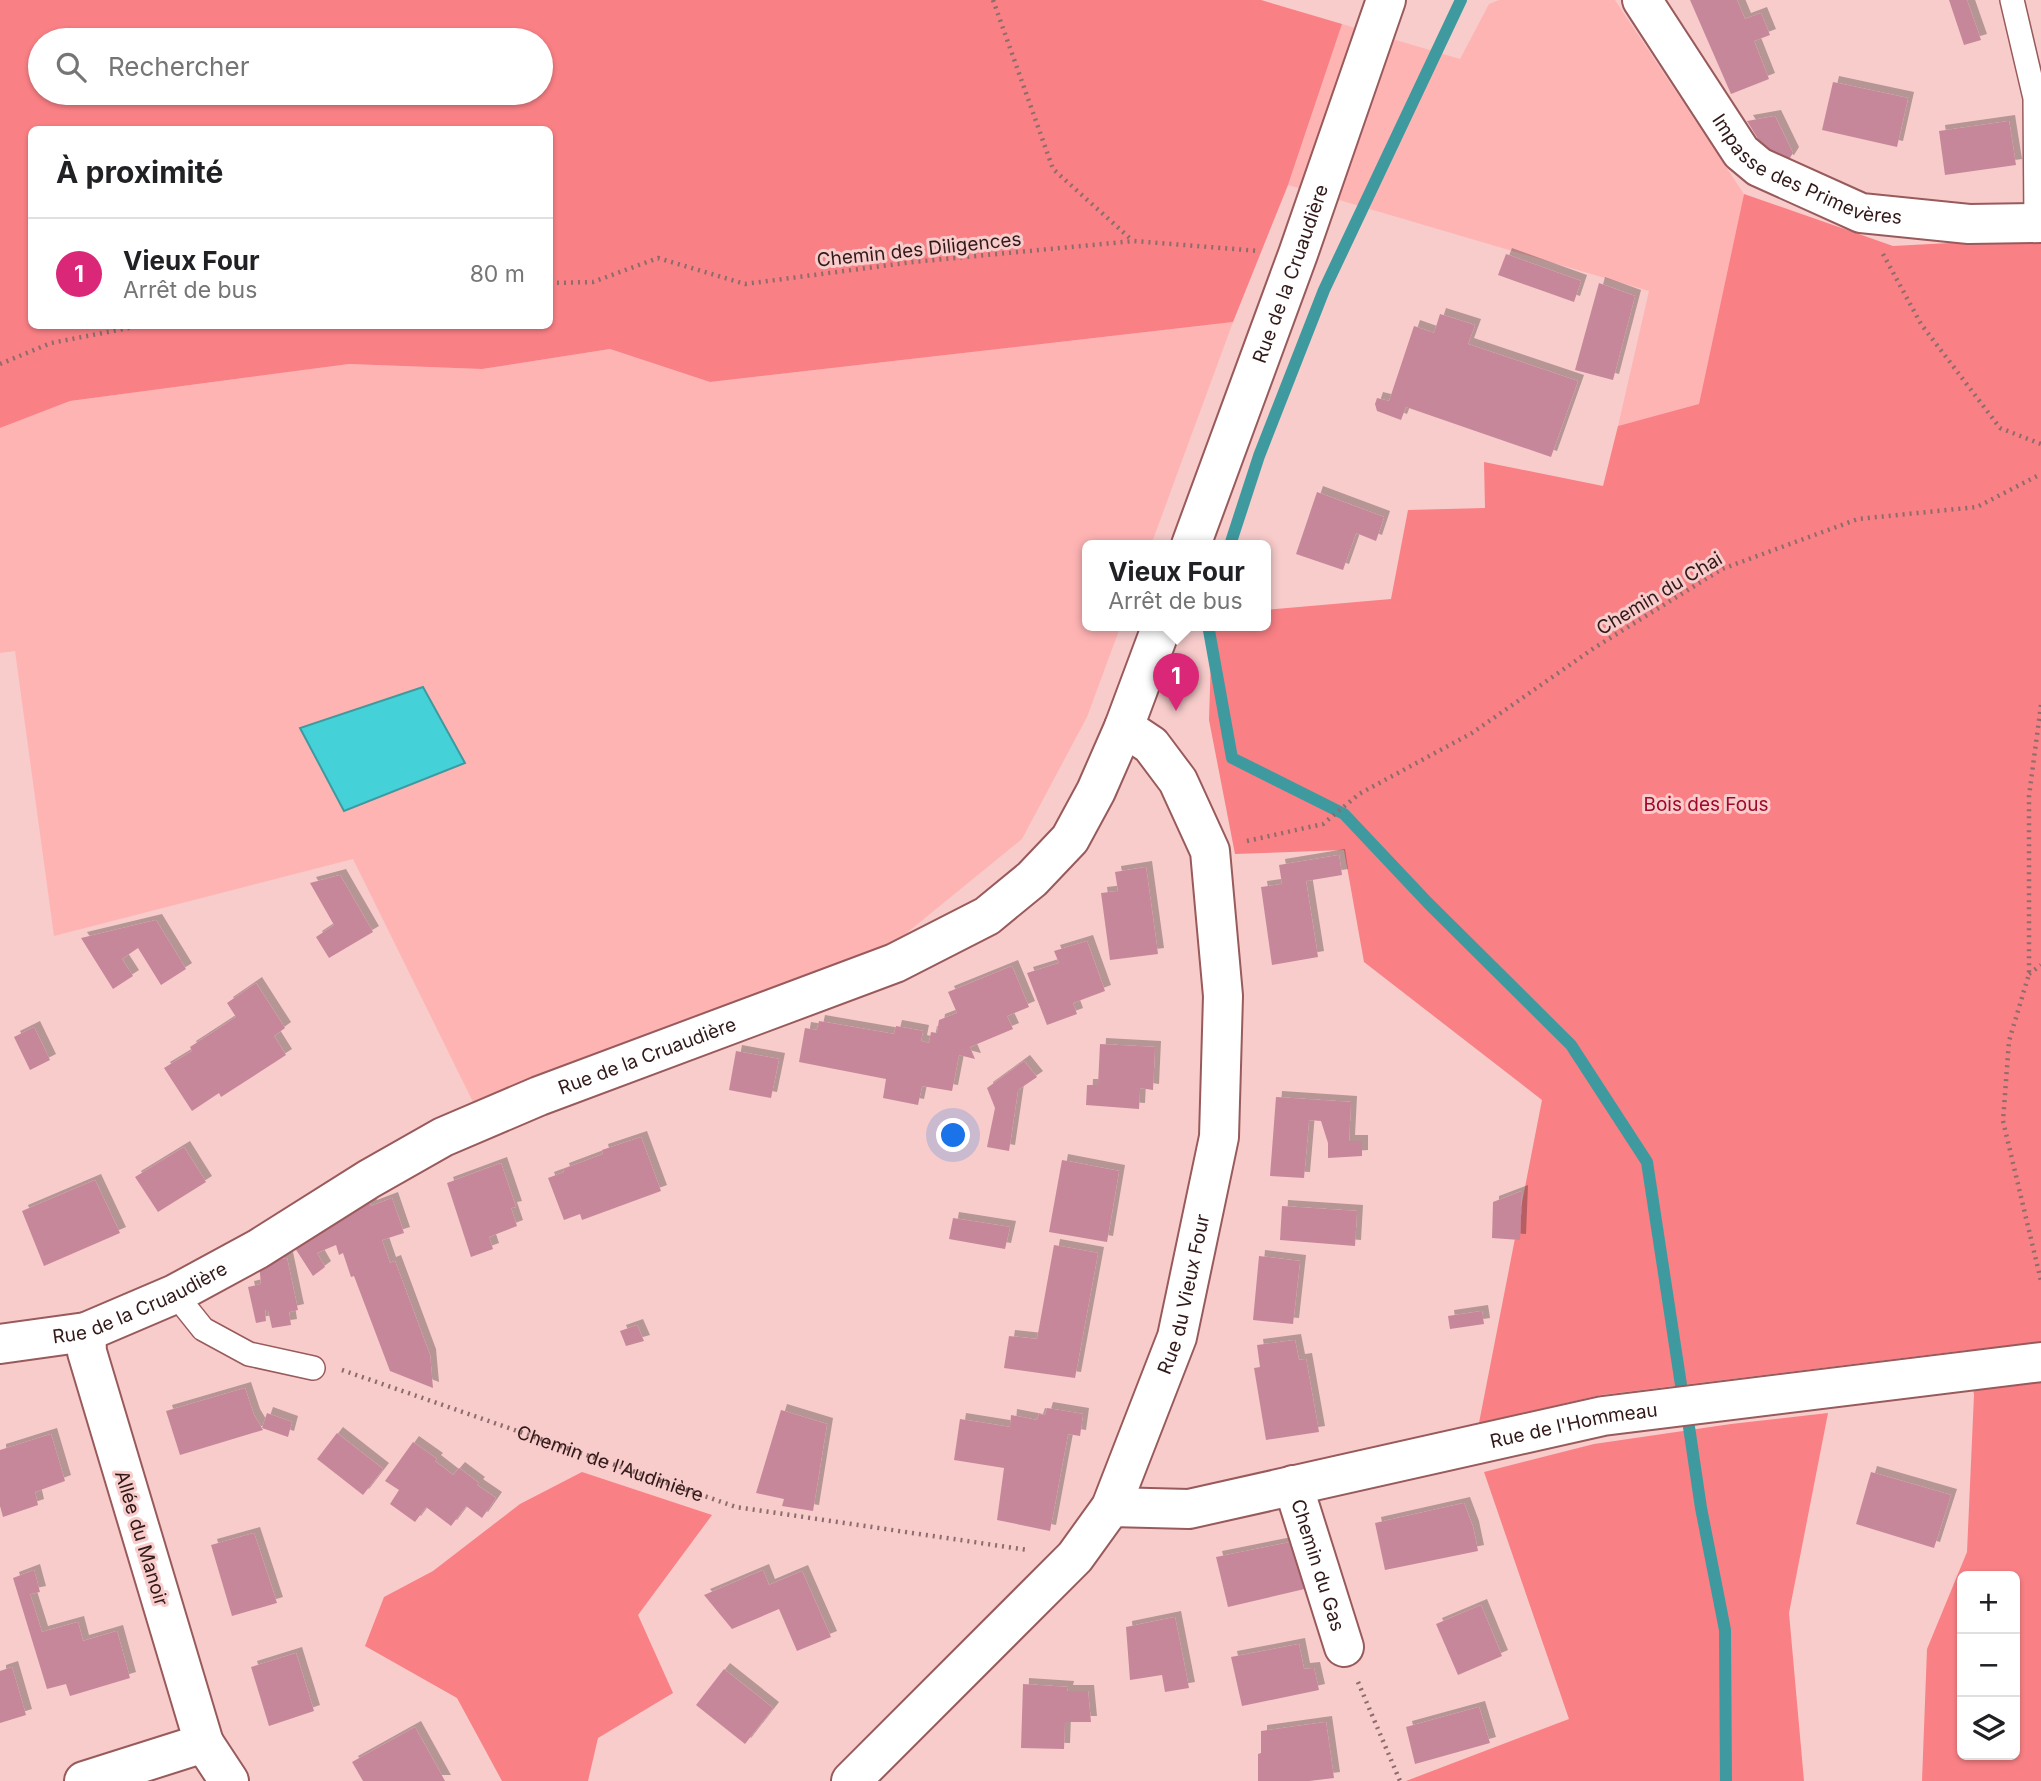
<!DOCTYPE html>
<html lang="fr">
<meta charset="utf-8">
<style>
:root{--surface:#fff;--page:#f6f6f6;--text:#202124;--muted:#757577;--line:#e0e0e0;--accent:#db2777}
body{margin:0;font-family:Inter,sans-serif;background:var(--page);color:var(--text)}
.controls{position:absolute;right:21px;bottom:21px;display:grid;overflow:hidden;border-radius:10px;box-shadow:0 2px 5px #0004}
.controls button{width:63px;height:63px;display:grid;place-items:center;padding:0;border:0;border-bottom:2px solid var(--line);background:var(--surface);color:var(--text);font:35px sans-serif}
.you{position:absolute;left:954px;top:1136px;width:24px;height:24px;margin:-18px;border:5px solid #fff;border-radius:50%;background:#1a73e8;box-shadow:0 0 0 10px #1a73e833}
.badge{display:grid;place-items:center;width:46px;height:46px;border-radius:50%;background:var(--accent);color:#fff;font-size:23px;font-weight:700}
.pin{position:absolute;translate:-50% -58px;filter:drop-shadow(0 2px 4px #0008)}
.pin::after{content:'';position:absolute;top:37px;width:24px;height:21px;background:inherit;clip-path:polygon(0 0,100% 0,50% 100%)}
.popup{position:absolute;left:1082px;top:540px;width:189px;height:91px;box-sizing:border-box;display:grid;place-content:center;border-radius:10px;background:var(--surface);filter:drop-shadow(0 2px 5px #0005);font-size:23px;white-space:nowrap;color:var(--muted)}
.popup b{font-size:26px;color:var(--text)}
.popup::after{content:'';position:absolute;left:50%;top:100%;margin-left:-14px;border:14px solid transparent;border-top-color:var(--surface)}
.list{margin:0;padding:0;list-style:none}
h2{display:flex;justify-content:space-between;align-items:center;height:91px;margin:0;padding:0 28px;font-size:30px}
h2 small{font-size:23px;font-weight:400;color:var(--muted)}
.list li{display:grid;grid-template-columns:46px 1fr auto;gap:21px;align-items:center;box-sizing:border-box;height:112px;padding:0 28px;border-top:2px solid var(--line)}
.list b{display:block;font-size:26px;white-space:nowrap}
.list p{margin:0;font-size:23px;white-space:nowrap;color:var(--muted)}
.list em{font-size:23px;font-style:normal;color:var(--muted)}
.icon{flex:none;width:38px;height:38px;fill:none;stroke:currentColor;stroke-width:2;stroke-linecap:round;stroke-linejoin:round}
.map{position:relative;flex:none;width:2041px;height:1781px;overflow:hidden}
.search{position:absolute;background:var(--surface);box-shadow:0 2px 5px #0004;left:28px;top:28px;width:525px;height:77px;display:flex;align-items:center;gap:18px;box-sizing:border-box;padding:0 24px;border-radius:38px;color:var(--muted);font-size:26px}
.panel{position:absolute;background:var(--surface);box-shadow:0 2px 5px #0004;left:28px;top:126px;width:525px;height:203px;border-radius:10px}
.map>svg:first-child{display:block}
.green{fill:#ffb4b4}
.forest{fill:#f98085;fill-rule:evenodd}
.water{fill:#44d2d8;stroke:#3f9a9f;stroke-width:2}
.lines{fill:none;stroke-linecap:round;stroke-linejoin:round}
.stream{stroke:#3f9a9f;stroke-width:12}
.building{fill:#c7879b;filter:url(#shadow)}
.service-casing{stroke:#995a5b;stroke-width:26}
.minor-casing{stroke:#995a5b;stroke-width:42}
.secondary-casing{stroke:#995a5b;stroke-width:42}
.path{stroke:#8d6c6b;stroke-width:4.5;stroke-dasharray:2 5;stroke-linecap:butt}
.service{stroke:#fff;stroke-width:23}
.minor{stroke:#fff;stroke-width:38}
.secondary{stroke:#fff;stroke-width:38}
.labels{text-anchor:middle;stroke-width:6;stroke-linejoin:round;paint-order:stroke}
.street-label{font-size:19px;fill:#321919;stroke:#f7cccb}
.park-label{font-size:19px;fill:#a1072b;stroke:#f7cccb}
</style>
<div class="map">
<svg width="2041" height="1781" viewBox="0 0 2041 1781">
<defs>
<filter id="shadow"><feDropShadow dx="6" dy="-6" stdDeviation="0" flood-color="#0004"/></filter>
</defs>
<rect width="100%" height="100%" fill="#f7cccb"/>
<g class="green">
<polygon points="1499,0 1615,0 1744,194 1699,405 1618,426 1649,291 1288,185 1342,24 1460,59 1489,4"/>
<polygon points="1233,322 1151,545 1087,545 1087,625 1121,625 1087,717 1022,839 898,940 475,1106 353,859 54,936 15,651 0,653 0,428 70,401 349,364 482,369 610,349 710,382"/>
</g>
<g class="forest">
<path d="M0 0H1261L1342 24 1288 185 1233 322 710 382 610 349 482 369 349 364 70 401 0 428ZM541 40V93H40V40ZM32 130H550V326H32Z"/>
<path d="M1744 194 1893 246 2041 238V1781H1922L1927 1649 1967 1552 1974 1395 1968 1350 1601 1395 1479 1423 1542 1100 1364 962 1344 850 1235 854 1209 720 1212 625H1265V610L1391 599 1408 510 1485 508 1484 462 1603 486 1618 426 1699 404ZM1962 1576H2015V1755H1962Z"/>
<polygon points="1828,1413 1789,1613 1804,1781 1406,1781 1569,1719 1484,1472 1594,1444 1731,1424"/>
<polygon points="582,1472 712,1515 638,1615 673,1693 598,1738 588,1781 502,1781 457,1698 365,1646 384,1597 433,1571 520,1504"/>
</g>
<polygon class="water" points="423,687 465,763 344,811 300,728"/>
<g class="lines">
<g class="stream">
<polyline points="1230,545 1259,456 1324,290 1461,0"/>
<polyline points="1208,625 1232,758 1344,814 1428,903 1571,1045 1647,1162 1683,1398"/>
<polyline points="1689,1427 1701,1508 1725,1630 1726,1781"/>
</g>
</g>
<g class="building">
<polygon points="1690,0 1737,0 1745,19 1761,13 1770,35 1754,41 1769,79 1731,94"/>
<polygon points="1949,0 1967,0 1981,40 1964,45"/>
<polygon points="1833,82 1908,98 1897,147 1822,130"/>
<polygon points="1775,116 1793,153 1788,161 1763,147 1747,121"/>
<polygon points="2009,121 2016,165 1945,175 1939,131"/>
<polygon points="1506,254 1581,281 1574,302 1498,275"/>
<polygon points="1599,283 1635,296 1613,380 1575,370"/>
<polygon points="1440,314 1475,325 1468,344 1578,381 1551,457 1406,407 1401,420 1377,411 1375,404 1377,398 1389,401 1414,326 1434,333"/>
<polygon points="1317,492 1384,517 1376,541 1356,533 1343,570 1296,554"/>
<polygon points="1339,855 1342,875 1306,881 1318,957 1272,965 1261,887 1282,884 1279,865"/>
<polygon points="1146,867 1158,954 1110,960 1101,893 1118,891 1115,872"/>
<polygon points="340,875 373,932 329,958 316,937 334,925 310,883"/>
<polygon points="156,920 186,969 161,985 138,948 122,959 133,976 113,989 81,938"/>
<polygon points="1087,941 1105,991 1073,1003 1077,1014 1047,1025 1027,973 1059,963 1054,951"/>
<polygon points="1012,966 1029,1007 1007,1016 1013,1029 970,1047 975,1059 959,1055 952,1091 922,1086 918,1105 883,1098 886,1079 799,1062 805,1028 817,1030 819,1021 894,1034 896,1026 923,1031 921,1041 929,1043 931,1032 937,1033 939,1020 957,1013 948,992"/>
<polygon points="256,983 285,1028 274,1036 286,1055 221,1097 219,1093 192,1111 164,1068 192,1051 190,1047 236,1017 227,1003"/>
<polygon points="34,1027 50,1060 30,1070 14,1037"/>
<polygon points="1100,1044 1155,1047 1153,1090 1140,1088 1139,1109 1086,1105 1087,1085 1098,1085"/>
<polygon points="736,1051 779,1059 771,1098 729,1090"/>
<polygon points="1024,1061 1037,1077 1018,1090 1009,1151 987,1147 995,1108 987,1088"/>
<polygon points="1276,1097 1351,1102 1349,1141 1362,1141 1362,1156 1328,1158 1328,1143 1321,1121 1309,1120 1304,1178 1270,1176"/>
<polygon points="641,1137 661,1191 582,1220 580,1214 564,1220 548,1178 564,1172 563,1169 603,1154 602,1150"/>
<polygon points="184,1147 206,1182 158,1212 135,1177"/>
<polygon points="1062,1160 1119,1171 1107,1242 1049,1232"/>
<polygon points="501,1163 516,1207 511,1208 517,1226 489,1237 493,1249 471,1257 447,1183"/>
<polygon points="95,1180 120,1233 44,1266 22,1211"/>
<polygon points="1522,1191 1520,1240 1492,1238 1493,1202"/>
<polygon points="367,1196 371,1206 392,1198 404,1233 382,1240 390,1263 395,1261 430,1355 433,1388 390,1371 354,1276 351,1277 343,1253 339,1255 336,1245 317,1253 325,1267 313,1276 293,1245"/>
<polygon points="1282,1206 1357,1211 1355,1246 1280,1240"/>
<polygon points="953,1218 1010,1227 1005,1249 949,1239"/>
<polygon points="1054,1245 1098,1253 1075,1378 1004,1368 1009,1336 1037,1339"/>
<polygon points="1259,1256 1300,1261 1293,1324 1253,1320"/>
<polygon points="287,1258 298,1310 289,1312 291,1325 272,1328 268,1310 265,1310 266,1321 256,1323 248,1287 261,1284 259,1264"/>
<polygon points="1482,1311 1484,1324 1450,1329 1448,1316"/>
<polygon points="637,1325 644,1341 626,1346 620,1331"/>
<polygon points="1295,1340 1299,1360 1306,1359 1319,1432 1266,1440 1254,1368 1260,1367 1257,1345"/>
<polygon points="245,1388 254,1415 263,1430 180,1455 166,1411"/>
<polygon points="1047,1408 1083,1414 1080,1436 1068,1434 1050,1531 997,1520 1004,1468 954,1460 960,1419 1010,1427 1011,1415 1037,1420 1039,1414 1045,1415"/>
<polygon points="781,1410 827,1424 813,1511 782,1506 784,1499 756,1493"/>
<polygon points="267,1413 292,1422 288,1437 262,1428"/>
<polygon points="337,1433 383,1469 363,1495 317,1459"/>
<polygon points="51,1434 65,1481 35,1492 38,1505 3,1517 0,1506 0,1450"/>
<polygon points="413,1442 437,1459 435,1461 453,1475 459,1468 479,1483 477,1485 496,1498 482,1518 466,1506 451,1526 426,1507 415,1522 390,1504 399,1490 385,1481"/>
<polygon points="1871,1472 1951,1495 1934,1548 1856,1524"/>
<polygon points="1464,1503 1473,1527 1478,1551 1385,1570 1375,1523"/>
<polygon points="254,1533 277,1603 232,1616 211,1545"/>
<polygon points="1296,1541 1313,1587 1228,1607 1216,1557"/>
<polygon points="34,1570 40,1592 30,1594 42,1632 78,1622 83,1641 117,1631 130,1678 70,1696 66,1684 47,1689 13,1578"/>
<polygon points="763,1570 769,1585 802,1571 831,1637 797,1651 779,1609 732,1629 704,1595"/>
<polygon points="1481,1605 1502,1656 1458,1675 1436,1624"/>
<polygon points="1175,1617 1189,1688 1165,1692 1162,1675 1130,1680 1126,1627"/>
<polygon points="1299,1644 1304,1669 1314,1668 1319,1690 1242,1706 1231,1657"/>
<polygon points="296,1653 314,1711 269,1726 251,1667"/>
<polygon points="12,1667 26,1715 0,1723 0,1671"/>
<polygon points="724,1669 773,1708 745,1744 696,1705"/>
<polygon points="1023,1684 1068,1687 1067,1691 1088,1691 1091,1722 1065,1722 1064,1749 1021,1748"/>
<polygon points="1479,1707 1490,1743 1415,1764 1406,1727"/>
<polygon points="1326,1722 1334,1778 1309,1781 1258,1781 1258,1754 1261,1753 1261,1731"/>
<polygon points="415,1727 445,1781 363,1781 352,1762"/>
</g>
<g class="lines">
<g class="service-casing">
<g id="service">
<polyline points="2012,0 2035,98 2036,223"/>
<polyline points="175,1294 203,1329 249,1354 313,1368"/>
</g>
</g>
<g class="minor-casing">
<g id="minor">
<path id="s2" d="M1642 0 1741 152 1759 167 1861 213 1969 224 2041 223"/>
<path id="s3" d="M1293 1485 1344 1647"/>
<path id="s4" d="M1111 1507 1189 1509 1603 1416 2041 1362"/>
<polyline points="204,1743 229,1781"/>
<polyline points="84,1781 204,1743 87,1352 86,1332"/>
<path id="s5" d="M851 1781 1075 1557 1111 1507 1177 1337 1219 1137 1223 996 1210 851 1178 781 1151 745 1124 727"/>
</g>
</g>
<g class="secondary-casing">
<g id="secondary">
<path id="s6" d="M1191 545 1298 254 1386 0"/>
<path id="s7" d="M0 1344 86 1332 175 1294 258 1249 369 1179 443 1137 539 1096 895 963 987 916 1032 879 1070 839 1096 791 1124 727 1162 625"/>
</g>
</g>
<g class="path">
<polyline points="993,0 1053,169 1133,241"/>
<polyline points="1883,254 1921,324 2000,428 2041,444"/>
<polyline points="550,283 593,282 658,258 745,284 913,262 1134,241 1259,251"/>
<polyline points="0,364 51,343 139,326"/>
<polyline points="2041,705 2029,796 2029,974 2009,1041 2003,1121 2041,1281"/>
<polyline points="1247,841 1323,824 1359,794 1472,733 1594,648 1722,569 1858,519 1977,507 2041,474"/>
<polyline points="2029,974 2041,965"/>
<path id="s1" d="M342 1370 736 1507 1028 1550"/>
<polyline points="1358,1682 1400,1781"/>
</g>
<use href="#service" class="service"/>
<use href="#minor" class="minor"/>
<use href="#secondary" class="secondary"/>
</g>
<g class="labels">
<g class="street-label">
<text dy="7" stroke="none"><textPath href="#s2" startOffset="248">Impasse des Primevères</textPath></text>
<text transform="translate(919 249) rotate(-6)" y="7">Chemin des Diligences</text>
<text dy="7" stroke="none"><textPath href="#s6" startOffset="289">Rue de la Cruaudière</textPath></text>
<text transform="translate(1659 593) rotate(-31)" y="7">Chemin du Chai</text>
<text dy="7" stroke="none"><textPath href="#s7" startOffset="714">Rue de la Cruaudière</textPath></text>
<text dy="7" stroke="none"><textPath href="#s5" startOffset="604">Rue du Vieux Four</textPath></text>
<text dy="7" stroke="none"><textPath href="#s7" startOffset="147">Rue de la Cruaudière</textPath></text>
<text dy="7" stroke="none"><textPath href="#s4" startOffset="472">Rue de l'Hommeau</textPath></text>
<text dy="7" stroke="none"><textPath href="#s1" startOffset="284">Chemin de l'Audinière</textPath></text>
<text transform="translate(142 1538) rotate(73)" y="7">Allée du Manoir</text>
<text dy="7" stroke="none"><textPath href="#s3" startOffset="84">Chemin du Gas</textPath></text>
</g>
<g class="park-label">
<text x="1706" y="811">Bois des Fous</text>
</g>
</g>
</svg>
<div class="controls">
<button>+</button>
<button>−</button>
<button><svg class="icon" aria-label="layers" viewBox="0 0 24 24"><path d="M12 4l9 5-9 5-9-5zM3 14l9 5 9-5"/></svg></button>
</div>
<div class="you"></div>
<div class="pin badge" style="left:1176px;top:711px">1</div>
<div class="popup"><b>Vieux Four</b>Arrêt de bus</div>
<div class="search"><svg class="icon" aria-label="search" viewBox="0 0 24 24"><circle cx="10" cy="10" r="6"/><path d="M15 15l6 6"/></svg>Rechercher</div>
<section class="panel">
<h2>À proximité<small></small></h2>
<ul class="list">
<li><span class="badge">1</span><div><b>Vieux Four</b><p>Arrêt de bus</p></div><em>80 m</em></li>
</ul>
</section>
</div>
